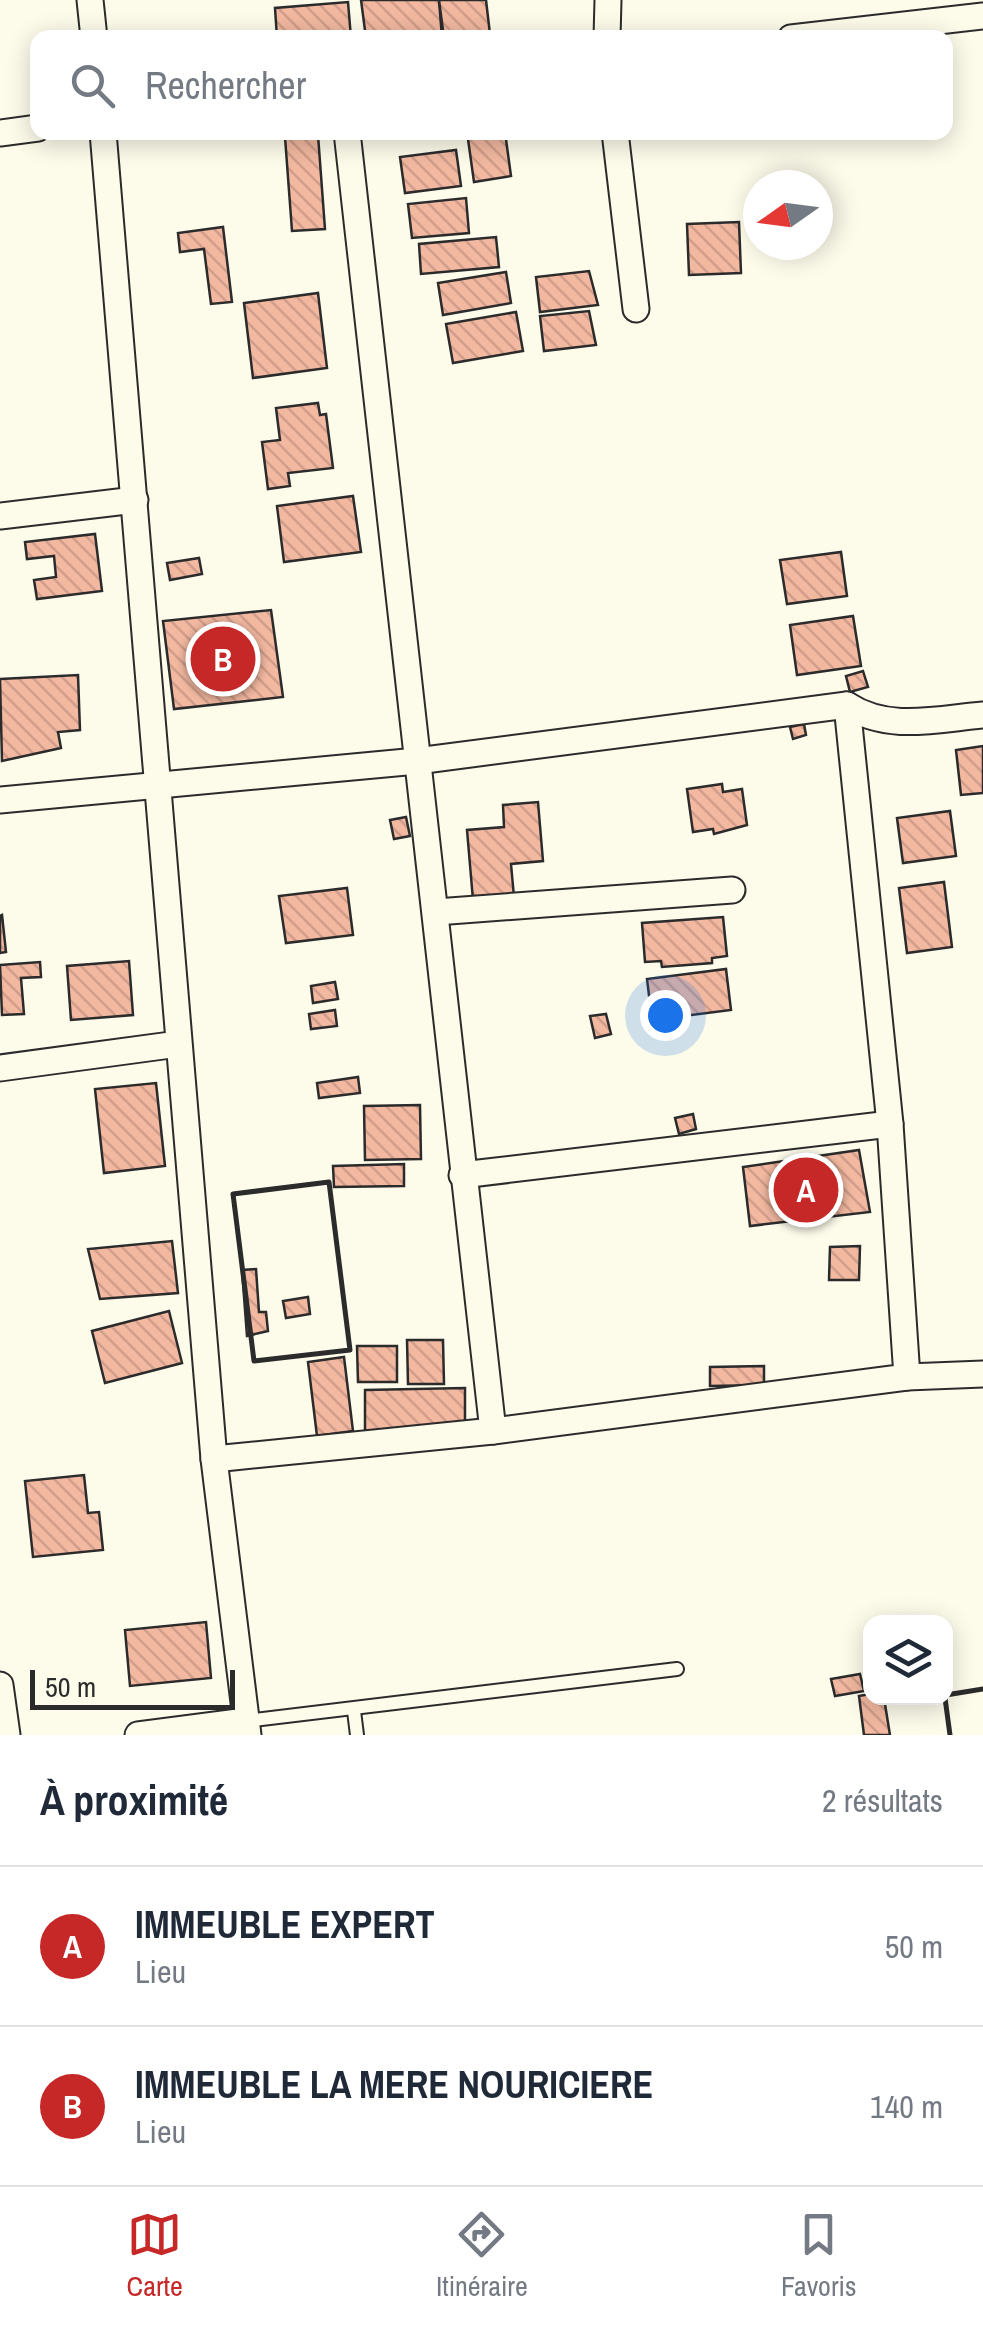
<!DOCTYPE html>
<html lang="fr">
<meta charset="utf-8">
<style>
:root{--surface:#fff;--page:#f6f6f7;--text:#1f2937;--muted:#747a83;--line:#e0e1e3;--accent:#c62828}
body{margin:0;font-family:"Archivo Narrow",sans-serif;background:var(--page);color:var(--text)}
.controls{position:absolute;right:30px;bottom:30px;display:grid;overflow:hidden;border-radius:20px;box-shadow:0 5px 25px #0003}
.controls button{width:90px;height:90px;display:grid;place-items:center;padding:0;border:0;border-bottom:2px solid var(--line);background:var(--surface);color:var(--text);font:50px sans-serif}
.compass{position:absolute;left:743px;top:170px;width:90px;height:90px;border-radius:50%;background:var(--surface);box-shadow:0 5px 25px #0003;rotate:256deg}
.scale{position:absolute;left:30px;bottom:25px;width:205px;box-sizing:border-box;padding-left:10px;border:5px solid #2b2b2b;border-top:0;font-size:28px;line-height:35px;white-space:nowrap;color:#2b2b2b;-webkit-text-stroke:8px #fdfbea;paint-order:stroke}
.you{position:absolute;left:665px;top:1015px;width:35px;height:35px;margin:-25px;border:8px solid #fff;border-radius:50%;background:#1a73e8;box-shadow:0 0 0 15px #1a73e833}
.badge{display:grid;place-items:center;width:65px;height:65px;border-radius:50%;background:var(--accent);color:#fff;font-size:32px;font-weight:700}
.pin{position:absolute;translate:-50% -50%;border:5px solid #fff;box-shadow:0 2px 10px #0006}
.list{margin:0;padding:0;list-style:none}
h2{display:flex;justify-content:space-between;align-items:center;height:130px;margin:0;padding:0 40px;font-size:42px}
h2 small{font-size:32px;font-weight:400;color:var(--muted)}
.list li{display:grid;grid-template-columns:65px 1fr auto;gap:30px;align-items:center;box-sizing:border-box;height:160px;padding:0 40px;border-top:2px solid var(--line)}
.list b{display:block;font-size:38px;white-space:nowrap}
.list p{margin:0;font-size:32px;white-space:nowrap;color:var(--muted)}
.list em{font-size:32px;font-style:normal;color:var(--muted)}
.icon{flex:none;width:55px;height:55px;fill:none;stroke:currentColor;stroke-width:2;stroke-linecap:round;stroke-linejoin:round}
.map{position:relative;flex:none;width:983px;height:1735px;overflow:hidden}
.search{position:absolute;background:var(--surface);box-shadow:0 5px 25px #0003;left:30px;right:30px;top:30px;height:110px;display:flex;align-items:center;gap:25px;box-sizing:border-box;padding:0 35px;border-radius:20px;color:var(--muted);font-size:38px}
.sheet{height:450px;background:var(--surface)}
nav{display:flex;justify-content:space-around;align-items:center;box-sizing:border-box;height:140px;border-top:2px solid var(--line);background:var(--surface);font-size:28px;color:var(--muted)}
nav a{display:grid;justify-items:center;gap:5px}
nav .on{color:var(--accent)}
.map>svg:first-child{display:block}
.building{fill:url(#building-back-hatch);stroke:#2b2b2b;stroke-width:2.5}
.lines{fill:none;stroke-linecap:round;stroke-linejoin:round}
.lane-casing{stroke:#2b2b2b;stroke-width:16}
.street-casing{stroke:#2b2b2b;stroke-width:29}
.lane{stroke:#fdfbea;stroke-width:12}
.street{stroke:#fdfbea;stroke-width:25}
.wall{stroke:#2b2b2b;stroke-width:5}
</style>
<div class="map">
<svg width="983" height="1735" viewBox="0 0 983 1735">
<defs>
<pattern id="building-back-hatch" width="6" height="6" patternUnits="userSpaceOnUse" patternTransform="scale(2.5)"><rect width="6" height="6" fill="#f2b8a0"/><path d="M-1 5l2 2M0 0l6 6M5-1l2 2" fill="none" stroke="#d09e8a"/></pattern>
</defs>
<rect width="100%" height="100%" fill="#fdfbea"/>
<g class="building">
<polygon points="361,0 439,0 442,38 366,38"/>
<polygon points="439,0 486,0 490,34 444,38"/>
<polygon points="348,2 351,38 277,38 275,8"/>
<polygon points="467,132 505,132 511,176 474,182"/>
<polygon points="318,135 325,229 292,231 285,137"/>
<polygon points="456,150 461,186 405,193 400,157"/>
<polygon points="466,198 469,233 412,238 408,204"/>
<polygon points="739,222 741,273 689,275 687,224"/>
<polygon points="223,227 232,302 211,304 204,249 180,252 178,233"/>
<polygon points="496,237 499,267 421,274 419,244"/>
<polygon points="589,271 598,305 540,312 536,277"/>
<polygon points="506,272 511,303 443,315 438,283"/>
<polygon points="318,293 327,368 253,378 244,303"/>
<polygon points="589,311 596,345 544,351 540,316"/>
<polygon points="516,312 523,351 453,363 446,324"/>
<polygon points="318,403 320,415 326,414 333,468 288,473 290,486 268,489 262,442 280,440 276,408"/>
<polygon points="353,496 361,552 284,562 277,506"/>
<polygon points="95,534 102,591 37,599 34,580 56,577 54,556 27,559 25,542"/>
<polygon points="841,552 847,596 787,604 780,560"/>
<polygon points="199,558 202,574 170,580 167,563"/>
<polygon points="271,610 283,697 174,709 163,621"/>
<polygon points="853,616 861,666 797,675 790,625"/>
<polygon points="863,671 868,687 850,692 846,676"/>
<polygon points="78,675 80,730 58,732 61,748 2,761 0,679"/>
<polygon points="804,724 806,735 793,739 790,727"/>
<polygon points="983,746 983,793 961,795 956,750"/>
<polygon points="722,784 723,792 742,789 747,825 714,834 713,829 693,832 687,789"/>
<polygon points="538,802 543,861 511,864 514,897 473,900 467,830 504,827 503,805"/>
<polygon points="950,811 956,856 903,863 897,818"/>
<polygon points="406,817 410,836 394,839 390,820"/>
<polygon points="944,882 952,947 907,953 899,888"/>
<polygon points="347,888 353,935 286,943 279,896"/>
<polygon points="2,915 6,952 0,953 0,916"/>
<polygon points="723,917 727,956 712,958 712,963 662,967 661,961 645,962 642,923"/>
<polygon points="129,961 133,1015 71,1020 67,966"/>
<polygon points="40,962 41,977 21,978 24,1014 2,1015 0,965"/>
<polygon points="726,969 731,1010 652,1020 647,979"/>
<polygon points="335,982 338,999 313,1003 311,986"/>
<polygon points="335,1010 337,1026 311,1029 309,1014"/>
<polygon points="606,1014 611,1034 595,1038 590,1016"/>
<polygon points="358,1077 360,1093 319,1098 317,1083"/>
<polygon points="156,1083 165,1166 104,1173 95,1089"/>
<polygon points="420,1105 421,1159 365,1160 364,1106"/>
<polygon points="693,1114 696,1129 679,1134 675,1118"/>
<polygon points="859,1150 870,1212 750,1226 743,1167"/>
<polygon points="404,1164 404,1186 334,1187 333,1166"/>
<polygon points="172,1241 178,1293 100,1299 88,1249"/>
<polygon points="860,1246 859,1280 829,1280 830,1247"/>
<polygon points="256,1269 259,1312 266,1312 268,1331 247,1336 242,1270"/>
<polygon points="308,1297 310,1314 286,1318 283,1301"/>
<polygon points="169,1311 182,1363 105,1383 92,1331"/>
<polygon points="407,1340 443,1340 444,1384 408,1384"/>
<polygon points="357,1346 397,1346 397,1382 358,1382"/>
<polygon points="344,1357 353,1431 317,1436 308,1362"/>
<polygon points="764,1366 764,1385 710,1386 710,1367"/>
<polygon points="465,1388 465,1431 365,1432 365,1390"/>
<polygon points="84,1475 88,1513 99,1512 103,1550 33,1557 25,1481"/>
<polygon points="206,1622 211,1678 130,1686 125,1630"/>
<polygon points="860,1674 864,1691 835,1696 831,1679"/>
<polygon points="870,1694 884,1698 890,1735 864,1735 859,1696"/>
</g>
<g class="lines">
<g class="lane-casing">
<g id="lane">
<polyline points="354,1711 357,1735"/>
<polyline points="246,1721 677,1669"/>
</g>
</g>
<g class="street-casing">
<g id="street">
<polyline points="90,0 94,38"/>
<polyline points="607,38 608,0"/>
<polyline points="791,38 983,16"/>
<polyline points="103,132 214,1459 248,1735"/>
<polyline points="347,132 493,1431"/>
<polyline points="615,132 636,309"/>
<polyline points="0,133 38,128"/>
<polyline points="0,516 135,500"/>
<path d="M0 800 417 761 847 705C888 732 937 719 983 715"/>
<polyline points="436,912 732,890"/>
<polyline points="0,1068 178,1044"/>
<polyline points="462,1175 890,1124"/>
<polyline points="907,1377 983,1374"/>
<polyline points="214,1459 493,1431 907,1377 890,1124 847,705"/>
<polyline points="0,1685 7,1735"/>
<polyline points="138,1735 246,1721"/>
</g>
</g>
<use href="#lane" class="lane"/>
<use href="#street" class="street"/>
<g class="wall">
<polygon points="329,1182 350,1350 254,1361 233,1194"/>
<polyline points="946,1695 983,1689"/>
<polyline points="945,1698 950,1735"/>
</g>
</g>
</svg>
<div class="controls">
<button><svg class="icon" aria-label="layers" viewBox="0 0 24 24"><path d="M12 4l9 5-9 5-9-5zM3 14l9 5 9-5"/></svg></button>
</div>
<svg class="compass" viewBox="-18 -18 36 36"><path d="M0-13l5 13h-10z" fill="#e53935"/><path d="M0 13l5-13h-10z" fill="#747a83"/></svg>
<div class="scale">50 m</div>
<div class="you"></div>
<div class="pin badge" style="left:806px;top:1190px">A</div>
<div class="pin badge" style="left:223px;top:659px">B</div>
<div class="search"><svg class="icon" aria-label="search" viewBox="0 0 24 24"><circle cx="10" cy="10" r="6"/><path d="M15 15l6 6"/></svg>Rechercher</div>
</div>
<section class="sheet">
<h2>À proximité<small>2 résultats</small></h2>
<ul class="list">
<li><span class="badge">A</span><div><b>IMMEUBLE EXPERT</b><p>Lieu</p></div><em>50 m</em></li>
<li><span class="badge">B</span><div><b>IMMEUBLE LA MERE NOURICIERE</b><p>Lieu</p></div><em>140 m</em></li>
</ul>
</section>
<nav>
<a class="on"><svg class="icon" aria-label="map" viewBox="0 0 24 24"><path d="M3 6l6-2 6 2 6-2v14l-6 2-6-2-6 2zM9 4v14M15 6v14"/></svg>Carte</a>
<a><svg class="icon" aria-label="directions" viewBox="0 0 24 24"><path d="M12 3l9 9-9 9-9-9zM9 14v-3h6M13 9l2 2-2 2"/></svg>Itinéraire</a>
<a><svg class="icon" aria-label="saved" viewBox="0 0 24 24"><path d="M7 4h10v16l-5-4-5 4z"/></svg>Favoris</a>
</nav>
